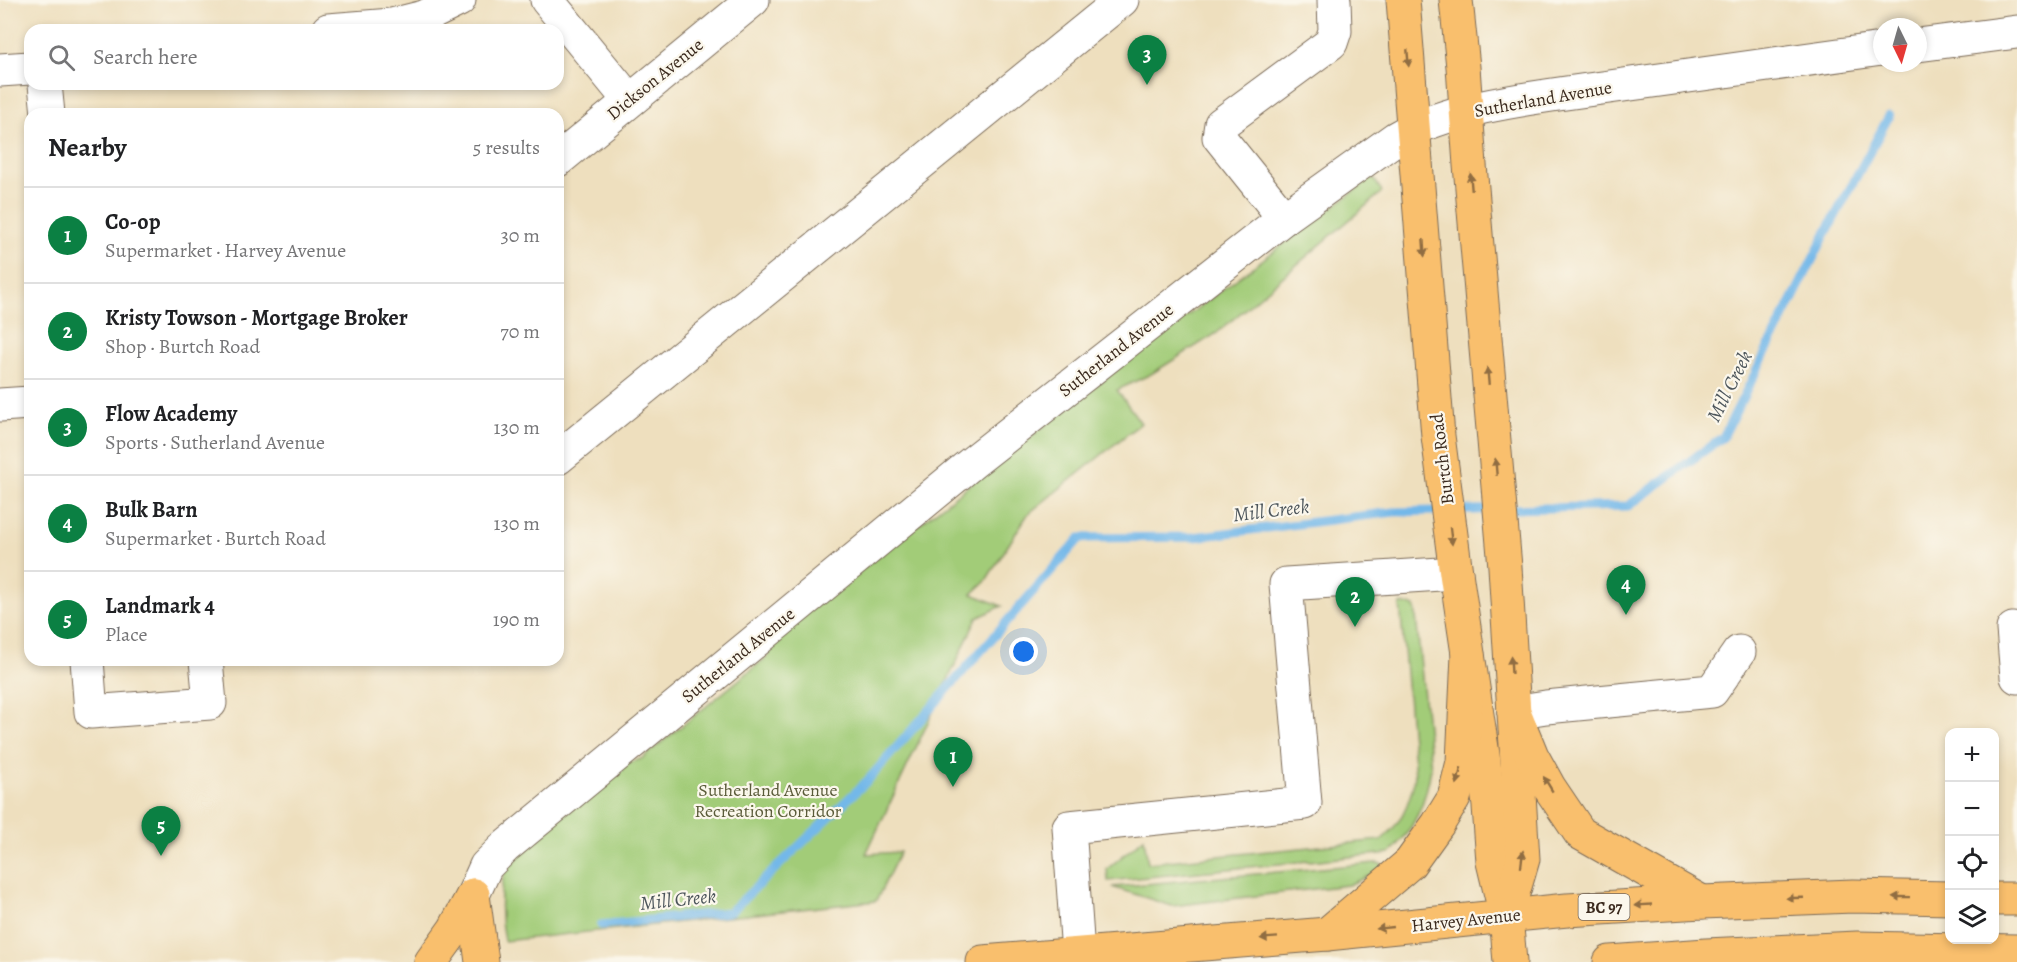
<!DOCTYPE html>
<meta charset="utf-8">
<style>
:root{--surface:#fff;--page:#f6f6f6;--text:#202124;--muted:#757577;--line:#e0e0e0;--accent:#0b8043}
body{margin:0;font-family:Alegreya,serif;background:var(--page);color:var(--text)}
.controls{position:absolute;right:18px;bottom:18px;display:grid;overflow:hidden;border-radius:12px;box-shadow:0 3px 9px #0003}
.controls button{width:54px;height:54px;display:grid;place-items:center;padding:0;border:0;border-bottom:2px solid var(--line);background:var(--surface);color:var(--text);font:30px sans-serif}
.compass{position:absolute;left:1873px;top:18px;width:54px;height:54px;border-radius:50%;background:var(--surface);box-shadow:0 3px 9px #0003;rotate:175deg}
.you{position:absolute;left:1024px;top:652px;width:21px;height:21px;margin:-15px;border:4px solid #fff;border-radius:50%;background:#1a73e8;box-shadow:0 0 0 9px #1a73e833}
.badge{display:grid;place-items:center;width:39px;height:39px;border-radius:50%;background:var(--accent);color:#fff;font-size:20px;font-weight:700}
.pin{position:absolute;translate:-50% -50px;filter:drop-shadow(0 2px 3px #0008)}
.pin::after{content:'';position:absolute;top:32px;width:21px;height:18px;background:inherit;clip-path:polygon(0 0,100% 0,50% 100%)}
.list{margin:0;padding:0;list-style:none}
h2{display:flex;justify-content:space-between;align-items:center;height:78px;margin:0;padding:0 24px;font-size:26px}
h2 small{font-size:20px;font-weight:400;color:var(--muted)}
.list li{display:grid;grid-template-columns:39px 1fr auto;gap:18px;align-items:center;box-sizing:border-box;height:96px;padding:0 24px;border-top:2px solid var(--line)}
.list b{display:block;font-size:22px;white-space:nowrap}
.list p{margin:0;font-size:20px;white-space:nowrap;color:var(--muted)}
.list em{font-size:20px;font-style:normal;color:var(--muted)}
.icon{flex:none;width:33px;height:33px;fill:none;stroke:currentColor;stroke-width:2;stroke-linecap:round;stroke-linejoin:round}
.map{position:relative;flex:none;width:2017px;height:962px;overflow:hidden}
.search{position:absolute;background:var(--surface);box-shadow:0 3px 9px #0003;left:24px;top:24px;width:540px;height:66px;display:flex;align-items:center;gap:15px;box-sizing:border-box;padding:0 21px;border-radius:18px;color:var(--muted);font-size:22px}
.panel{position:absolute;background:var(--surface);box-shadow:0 3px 9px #0003;left:24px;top:108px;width:540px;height:558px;border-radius:18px}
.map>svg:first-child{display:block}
.green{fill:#a2cc78;stroke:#6e7b4b;stroke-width:1.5}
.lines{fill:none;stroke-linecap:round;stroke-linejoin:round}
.stream{stroke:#73b8e9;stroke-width:9}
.minor-casing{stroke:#7a6956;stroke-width:35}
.major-casing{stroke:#7a6956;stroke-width:35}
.highway-casing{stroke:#7a6956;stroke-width:35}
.minor{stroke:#fff;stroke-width:33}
.major{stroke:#f9bf6d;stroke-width:33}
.highway{stroke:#f9bf6d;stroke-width:33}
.oneway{fill:#906d42}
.labels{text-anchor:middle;stroke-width:4.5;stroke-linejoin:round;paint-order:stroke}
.shield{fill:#fbf7ec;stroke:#75685c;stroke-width:1.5}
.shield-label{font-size:16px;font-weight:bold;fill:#3b2a1e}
.street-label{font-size:18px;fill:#3b2a1e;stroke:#fbf7ec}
.park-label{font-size:18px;fill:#5a5b39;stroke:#fbf7ec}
.water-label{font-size:20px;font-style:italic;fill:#4c555b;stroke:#fbf7ec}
</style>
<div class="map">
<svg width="2017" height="962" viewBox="0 0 2017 962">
<rect width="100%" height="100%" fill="#fbf7ec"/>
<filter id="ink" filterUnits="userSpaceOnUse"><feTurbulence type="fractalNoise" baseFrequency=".0167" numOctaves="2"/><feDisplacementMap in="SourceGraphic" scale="12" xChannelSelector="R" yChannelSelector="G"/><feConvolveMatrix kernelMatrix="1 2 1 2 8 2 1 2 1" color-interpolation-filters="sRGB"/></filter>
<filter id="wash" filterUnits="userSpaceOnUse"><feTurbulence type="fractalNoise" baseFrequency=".008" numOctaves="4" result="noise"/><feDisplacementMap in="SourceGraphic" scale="24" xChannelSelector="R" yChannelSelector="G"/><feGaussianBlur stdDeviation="1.35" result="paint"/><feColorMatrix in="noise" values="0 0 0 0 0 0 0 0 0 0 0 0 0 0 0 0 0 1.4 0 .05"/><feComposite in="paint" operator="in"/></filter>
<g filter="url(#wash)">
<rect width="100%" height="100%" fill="#eedfbe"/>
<g class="green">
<path d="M1373 177 1382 192 1217 333 1151 374 1117 390 1141 423 1028 514 985 582 972 594 1002 606 977 618 866 854 900 852 876 901 504 941C499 916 499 894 505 869L615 766 641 759 767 657 774 638 1131 358Z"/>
<path d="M1400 604 1415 606 1431 768C1426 801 1415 829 1390 853L1108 881 1107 869 1144 838 1148 863 1381 840C1402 824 1411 800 1415 775Z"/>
<polygon points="1376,863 1382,864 1383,870 1348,885 1172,906 1112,887"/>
</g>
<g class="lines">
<polyline class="stream" points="601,925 730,912 868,780 1080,538 1194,537 1394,512 1628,506 1723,437 1825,235 1889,116"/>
</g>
</g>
<g filter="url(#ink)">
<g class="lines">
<g class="minor-casing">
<g id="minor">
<polyline points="547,0 629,100"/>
<polyline points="328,30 392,25 424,17 459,0"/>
<polyline points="1918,45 2017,32"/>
<polyline points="0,70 30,68"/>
<polyline points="45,84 48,114"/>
<polyline points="558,160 753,0"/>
<polyline points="1284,218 1219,137 1221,124 1331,43 1335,31 1334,0"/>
<polyline points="0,405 30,403"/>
<polyline points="558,458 1122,0"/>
<polyline points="2013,629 2017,677"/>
<polyline points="87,660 91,712 210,703 206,660"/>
<polyline points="1514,712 1546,707 1712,691 1739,652"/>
<path d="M473 895 486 866 505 847 973 462 1284 218 1396 138C1451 106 1539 97 1602 88 1696 75 1789 62 1882 49"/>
<polyline points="1078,953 1069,827 1305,803 1286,584 1456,573"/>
</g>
</g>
<g class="major-casing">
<g id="major">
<polyline points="1403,0 1438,436 1456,573 1483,755 1489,806 1493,862 1506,916 1510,962"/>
<polyline points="1456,0 1463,67 1470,165 1505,567 1523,859 1507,914"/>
</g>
</g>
<g class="highway-casing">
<g id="highway">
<polyline points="1514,712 1532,756 1549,787 1580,833 1702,902"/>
<polyline points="473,895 482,962"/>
<polyline points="1994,899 2017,899"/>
<polyline points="1327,934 1410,863 1438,824 1454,798 1463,762 1468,655"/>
<polyline points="431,962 454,930 473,895"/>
<polyline points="983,962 1327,934 1567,910 1702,902 1853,896 1950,898"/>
<polyline points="1610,962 1706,955 1857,948 2017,951"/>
</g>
</g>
<use href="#minor" class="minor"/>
<use href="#major" class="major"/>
<use href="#highway" class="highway"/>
</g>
<defs><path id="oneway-solid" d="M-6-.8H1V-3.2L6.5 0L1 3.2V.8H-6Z" transform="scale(1.5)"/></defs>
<g class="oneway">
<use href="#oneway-solid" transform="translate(1408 58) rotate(85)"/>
<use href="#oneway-solid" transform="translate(1471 182) rotate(-95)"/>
<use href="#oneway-solid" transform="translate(1424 248) rotate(86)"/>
<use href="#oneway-solid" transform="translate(1488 376) rotate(-95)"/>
<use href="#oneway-solid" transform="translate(1496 467) rotate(-95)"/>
<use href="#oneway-solid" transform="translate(1451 536) rotate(83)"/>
<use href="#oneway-solid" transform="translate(1511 665) rotate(-93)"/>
<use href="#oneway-solid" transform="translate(1459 776) rotate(104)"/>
<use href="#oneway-solid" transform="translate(1548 784) rotate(-121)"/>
<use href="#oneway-solid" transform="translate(1522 859) rotate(-83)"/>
<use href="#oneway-solid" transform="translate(1901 897) rotate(-179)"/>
<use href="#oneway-solid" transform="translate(1795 898) rotate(178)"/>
<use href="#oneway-solid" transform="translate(1643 905) rotate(177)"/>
<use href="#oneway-solid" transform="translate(1385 928) rotate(174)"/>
<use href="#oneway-solid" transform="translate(1269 938) rotate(176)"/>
</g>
</g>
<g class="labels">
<rect class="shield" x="1578.5" y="894" width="51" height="26" rx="4.5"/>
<g class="shield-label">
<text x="1604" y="913">BC 97</text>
</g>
<g class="street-label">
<text transform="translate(655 79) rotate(-39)" y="6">Dickson Avenue</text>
<text transform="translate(1543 99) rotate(-10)" y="6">Sutherland Avenue</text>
<text transform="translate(1116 350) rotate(-38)" y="6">Sutherland Avenue</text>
<text transform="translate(1442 459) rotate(-97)" y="6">Burtch Road</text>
<text transform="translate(738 655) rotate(-39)" y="6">Sutherland Avenue</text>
<text transform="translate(1466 920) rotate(-6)" y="6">Harvey Avenue</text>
</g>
<g class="park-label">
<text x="768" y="796">Sutherland Avenue<tspan x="768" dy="21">Recreation Corridor</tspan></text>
</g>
<g class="water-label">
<text transform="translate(1729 386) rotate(-63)" y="7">Mill Creek</text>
<text transform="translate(1271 510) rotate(-7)" y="7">Mill Creek</text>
<text transform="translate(678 899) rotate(-6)" y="7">Mill Creek</text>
</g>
</g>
</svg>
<div class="controls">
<button>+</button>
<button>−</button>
<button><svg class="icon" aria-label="locate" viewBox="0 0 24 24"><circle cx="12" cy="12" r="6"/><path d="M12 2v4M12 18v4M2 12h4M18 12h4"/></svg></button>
<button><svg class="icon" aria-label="layers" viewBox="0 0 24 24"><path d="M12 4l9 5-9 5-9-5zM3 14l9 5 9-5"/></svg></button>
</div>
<svg class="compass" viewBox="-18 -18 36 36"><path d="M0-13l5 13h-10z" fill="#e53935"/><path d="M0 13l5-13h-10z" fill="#757577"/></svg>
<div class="you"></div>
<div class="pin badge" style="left:953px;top:787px">1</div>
<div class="pin badge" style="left:1355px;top:627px">2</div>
<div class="pin badge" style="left:1147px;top:85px">3</div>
<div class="pin badge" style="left:1626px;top:615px">4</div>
<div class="pin badge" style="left:161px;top:856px">5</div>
<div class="search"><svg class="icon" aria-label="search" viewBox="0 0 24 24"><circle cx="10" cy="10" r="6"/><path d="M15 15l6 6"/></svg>Search here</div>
<section class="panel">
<h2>Nearby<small>5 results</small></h2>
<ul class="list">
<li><span class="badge">1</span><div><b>Co-op</b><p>Supermarket · Harvey Avenue</p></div><em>30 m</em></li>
<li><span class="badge">2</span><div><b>Kristy Towson - Mortgage Broker</b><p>Shop · Burtch Road</p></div><em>70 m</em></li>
<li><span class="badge">3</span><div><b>Flow Academy</b><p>Sports · Sutherland Avenue</p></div><em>130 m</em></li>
<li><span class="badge">4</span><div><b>Bulk Barn</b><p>Supermarket · Burtch Road</p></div><em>130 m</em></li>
<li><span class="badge">5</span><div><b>Landmark 4</b><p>Place</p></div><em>190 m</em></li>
</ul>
</section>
</div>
